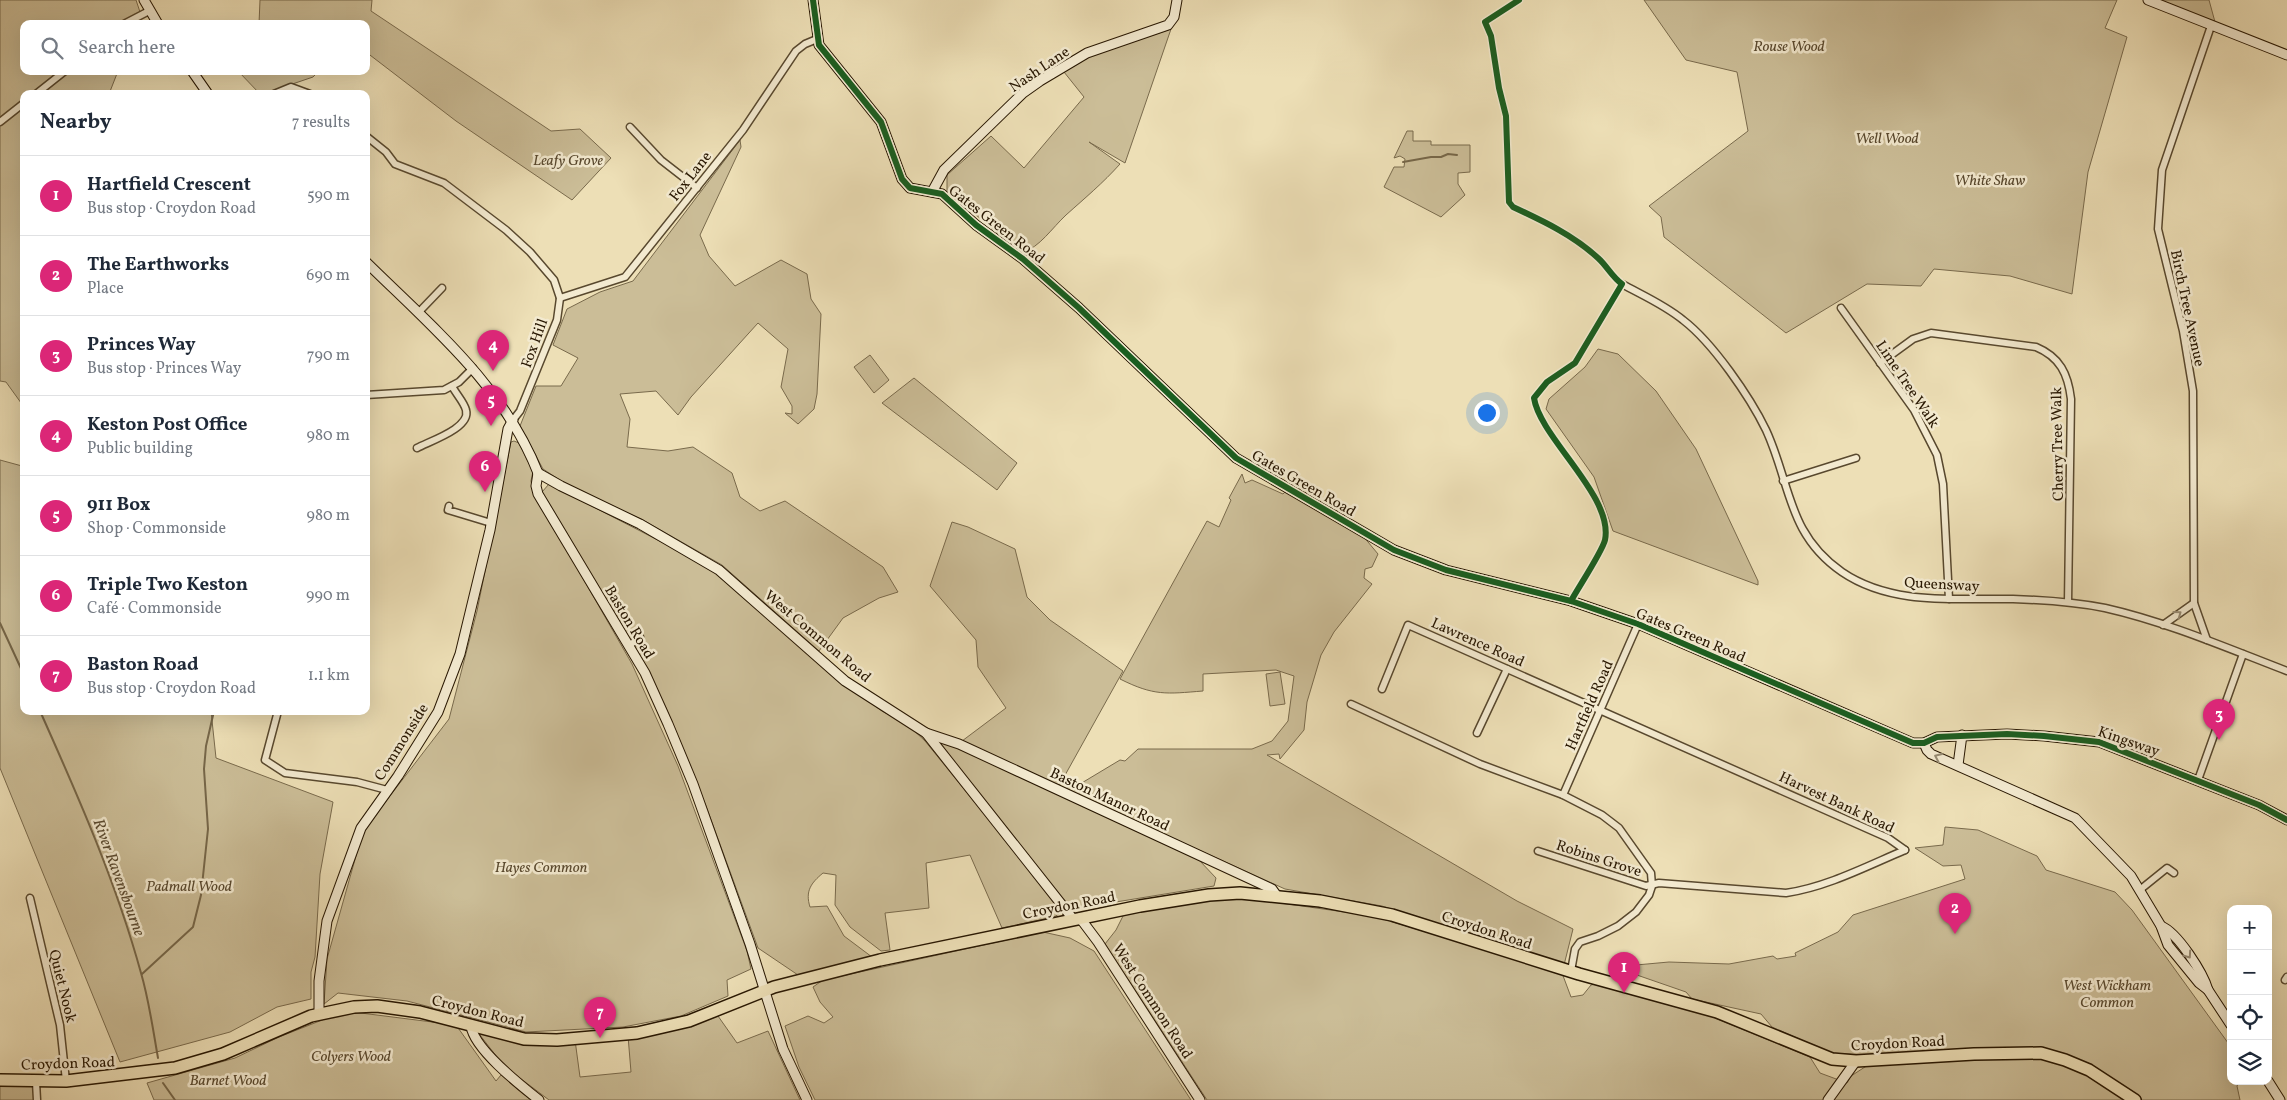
<!DOCTYPE html>
<meta charset="utf-8">
<style>
:root{--surface:#fff;--page:#f2f2f3;--text:#1f2937;--muted:#747a83;--line:#e0e1e3;--accent:#db2777}
body{margin:0;font-family:Vollkorn,serif;background:var(--page);color:var(--text)}
.controls{position:absolute;right:15px;bottom:15px;display:grid;overflow:hidden;border-radius:10px;box-shadow:0 5px 20px #0002}
.controls button{width:45px;height:45px;display:grid;place-items:center;padding:0;border:0;border-bottom:1px solid var(--line);background:var(--surface);color:var(--text);font:25px sans-serif}
.you{position:absolute;left:1486px;top:412px;width:18px;height:18px;margin:-12px;border:4px solid #fff;border-radius:50%;background:#1a73e8;box-shadow:0 0 0 8px #1a73e833}
.badge{display:grid;place-items:center;width:32px;height:32px;border-radius:50%;background:var(--accent);color:#fff;font-size:16px;font-weight:700}
.pin{position:absolute;translate:-50% -41px;filter:drop-shadow(0 1px 2px #0008)}
.pin::after{content:'';position:absolute;top:26px;width:18px;height:15px;background:inherit;clip-path:polygon(0 0,100% 0,50% 100%)}
.list{margin:0;padding:0;list-style:none}
h2{display:flex;justify-content:space-between;align-items:center;height:65px;margin:0;padding:0 20px;font-size:21px}
h2 small{font-size:16px;font-weight:400;color:var(--muted)}
.list li{display:grid;grid-template-columns:32px 1fr auto;gap:15px;align-items:center;box-sizing:border-box;height:80px;padding:0 20px;border-top:1px solid var(--line)}
.list b{display:block;font-size:19px;white-space:nowrap}
.list p{margin:0;font-size:16px;white-space:nowrap;color:var(--muted)}
.list em{font-size:16px;font-style:normal;color:var(--muted)}
.icon{flex:none;width:28px;height:28px;fill:none;stroke:currentColor;stroke-width:2;stroke-linecap:round;stroke-linejoin:round}
.map{position:relative;flex:none;width:2287px;height:1100px;overflow:hidden}
.search{position:absolute;background:var(--surface);box-shadow:0 5px 20px #0002;left:20px;top:20px;width:350px;height:55px;display:flex;align-items:center;gap:12px;box-sizing:border-box;padding:0 18px;border-radius:10px;color:var(--muted);font-size:19px}
.panel{position:absolute;background:var(--surface);box-shadow:0 5px 20px #0002;left:20px;top:90px;width:350px;height:625px;border-radius:10px}
.map>svg:first-child{display:block}
.green{fill:#cbbd97;stroke:#796a4c}
.lines{fill:none;stroke-linecap:round;stroke-linejoin:round}
.stream{stroke:#766648;stroke-width:2}
.street-casing{stroke:#58482e;stroke-width:9}
.secondary-casing{stroke:#271601;stroke-width:11}
.highway-casing{stroke:#271601;stroke-width:14}
.street{stroke:#f3ead0;stroke-width:6}
.secondary{stroke:#f3ead0;stroke-width:9}
.highway{stroke:#eddfb6;stroke-width:11}
.cycleway-casing{stroke:#f3ead0;stroke-width:9}
.cycleway{stroke:#1b5e20;stroke-width:6}
.oneway{stroke:#978b73}
.labels{text-anchor:middle;stroke-width:5;stroke-linejoin:round;paint-order:stroke}
.park-label{font-size:15px;font-style:italic;fill:#58482e;stroke:#f3ead0}
.street-label{font-size:15px;fill:#271601;stroke:#f3ead0}
.water-label{font-size:16px;font-style:italic;fill:#5b4b31;stroke:#f3ead0}
</style>
<div class="map">
<svg width="2287" height="1100" viewBox="0 0 2287 1100">
<rect width="100%" height="100%" fill="#eddfb6"/>
<filter id="stains"><feTurbulence type="fractalNoise" baseFrequency=".004" numOctaves="4"/><feColorMatrix values="0 0 0 0 .2 0 0 0 0 .09 0 0 0 0 .02 0 0 0 .5 -.17"/></filter>
<radialGradient id="worn" r=".72"><stop offset=".6" stop-color="#630" stop-opacity="0"/><stop offset="1" stop-color="#630" stop-opacity=".3"/></radialGradient>
<g class="green">
<polygon points="0,0 136,0 140,12 131,17 135,24 24,24 24,71 118,71 109,94 24,94 24,407 6,382 0,381"/>
<polygon points="260,0 372,0 371,11 551,131 580,129 611,158 572,200 456,121 366,52 366,24 259,24"/>
<polygon points="1644,0 2117,0 2105,28 2127,37 2088,172 2072,294 2010,276 1934,269 1921,286 1867,284 1786,333 1664,237 1661,217 1649,206 1748,131 1737,72 1686,60"/>
<polygon points="2159,0 2209,0 2215,22"/>
<path d="M1171 29 1125 163 1089 142 1120 164C1103 183 1085 198 1066 215 1052 228 1040 247 1022 253L947 191V175L991 136 1024 168 1084 97 1064 72 1091 56Z"/>
<polygon points="238,71 319,71 313,77 263,94 260,94"/>
<polygon points="1407,131 1413,131 1413,141 1431,141 1431,145 1470,145 1470,172 1458,173 1458,184 1465,195 1441,217 1384,187 1394,167 1404,167 1405,159 1400,156 1394,158"/>
<polygon points="740,140 741,147 700,235 709,256 735,286 781,260 807,274 811,299 821,314 817,394 814,409 798,424 785,413 792,414 792,406 781,387 788,349 758,323 691,397 678,415 656,391 620,394 630,419 627,447 668,451 693,447 732,473 740,497 760,511 785,501 883,567 898,592 879,598 843,618 819,651 722,565 643,520 572,488 543,469 520,426 536,386 561,386 578,358 553,345 567,309 600,292 633,281"/>
<polygon points="1598,349 1618,354 1656,391 1696,449 1758,581 1758,585 1613,531 1594,477 1546,409 1549,399 1585,367"/>
<polygon points="870,355 889,380 874,393 854,367"/>
<polygon points="914,378 1017,463 997,490 882,403"/>
<polygon points="514,441 519,443 533,471 531,481 533,491 632,664 678,766 747,951 751,969 727,980 728,996 681,1016 665,1019 623,1027 526,1032 407,1001 338,993 324,1004 327,959 363,831 449,719 477,611 511,442"/>
<polygon points="0,460 22,466 24,711 211,711 216,758 333,802 320,874 315,957 311,972 311,999 277,1007 230,1032 120,1062 0,768"/>
<path d="M1242 474 1245 483 1252 480 1283 494 1286 491 1363 536 1378 554 1372 567 1365 569 1364 578 1372 584 1334 632 1321 655 1307 702 1304 730 1280 759 1279 754 1267 755 1517 901 1573 929 1564 965 1382 906 1285 889 1066 790 1068 785 1075 787 1120 760 1125 761 1138 749H1252L1272 741 1288 721 1294 676 1276 670 1203 674V691C1166 694 1154 696 1120 679L1207 521 1219 527 1231 500 1229 498Z"/>
<path d="M549 484 681 552 717 574 844 683 882 711 908 725 925 741 1058 905 1059 914 1054 917 1002 928 970 855 926 863 929 908 885 913 890 950 881 951 850 927 835 905 836 875 823 873C811 883 805 891 810 907L827 906 844 936 872 957 798 975 758 948 706 806 666 708 620 622 546 501 542 492Z"/>
<polygon points="952,522 968,527 1015,549 1027,597 1050,620 1123,671 1059,786 962,741 1006,708 978,667 976,640 930,586"/>
<polygon points="1280,672 1285,704 1270,706 1266,674"/>
<polygon points="931,735 1199,860 1216,878 1214,886 1079,908 1065,902 1041,874"/>
<polygon points="1945,827 1978,830 2037,856 2046,870 2115,892 2132,910 2231,1047 2231,1081 2240,1081 2237,1086 2240,1100 2142,1100 2091,1064 2043,1049 1982,1048 1865,1055 1831,1053 1772,1027 1761,1014 1692,999 1686,992 1634,974 1636,965 1669,962 1729,964 1773,956 1777,959 1796,956 1795,953 1838,932 1853,915 1965,879 1961,865 1943,866 1915,848 1943,845"/>
<polygon points="1245,898 1373,916 1562,973 1571,997 1583,995 1591,985 1599,983 1703,1013 1810,1057 1820,1073 1847,1083 1851,1076 1868,1065 1910,1061 2042,1057 2087,1072 2129,1100 1207,1100 1105,944 1116,930 1124,914 1215,899"/>
<polygon points="1043,932 1070,938 1094,951 1191,1100 815,1100 799,1067 785,1026 808,1016 824,1023 833,1017 820,1002 813,987 823,980"/>
<polygon points="345,1011 456,1025 496,1081 501,1075 531,1100 154,1100 147,1083 235,1058 279,1037"/>
<polygon points="718,1016 737,1043 768,1031 800,1100 549,1100 504,1066 476,1030 508,1041 530,1043 575,1040 580,1077 631,1072 628,1036 688,1027"/>
<polygon points="0,1086 33,1086 34,1100 0,1100"/>
</g>
<g class="lines">
<g class="stream">
<polyline points="1403,162 1431,157 1441,157 1448,154 1457,155"/>
<polyline points="0,623 24,675"/>
<path d="M40 711C78 796 116 882 141 973 149 1000 153 1030 158 1058"/>
<polyline points="142,974 193,927 201,895 208,829 204,769 206,746 214,711"/>
<polyline points="163,1083 175,1100"/>
</g>
<g class="street-casing">
<g id="street">
<polyline points="124,24 149,11"/>
<polyline points="36,94 65,71"/>
<polyline points="274,94 291,87 310,94"/>
<polyline points="0,122 24,103"/>
<polyline points="630,127 661,160 697,188"/>
<polyline points="366,136 386,152 395,164 444,183 506,230 530,252 554,280 560,298 557,320 520,411 513,420"/>
<path d="M1622 284C1642 295 1665 305 1683 320 1713 343 1750 397 1766 430 1791 484 1787 534 1842 572 1892 606 1955 598 2013 599 2044 600 2075 602 2105 608 2167 622 2227 648 2287 671"/>
<polyline points="560,298 625,277 743,130 796,51 805,44 817,39"/>
<polyline points="1841,308 1914,410 1937,455 1943,484 1949,599"/>
<polyline points="418,313 442,288"/>
<path d="M1880 363 1913 339 1931 333 2036 347C2060 357 2068 374 2071 399L2068 602"/>
<polyline points="366,395 444,390 459,382 473,368"/>
<path d="M417 448C430 441 471 428 466 410 464 402 456 394 452 386"/>
<polyline points="1783,481 1856,458"/>
<polyline points="449,506 448,510 491,523"/>
<polyline points="2163,625 2194,603"/>
<polyline points="2207,640 2194,603 2193,391 2183,331 2158,229 2162,170 2211,26"/>
<polyline points="629,646 640,637"/>
<polyline points="1382,689 1408,625 1888,838 1905,850"/>
<polyline points="1351,704 1480,764 1563,795 1602,815 1619,828 1651,873 1652,886 1649,895 1636,912 1618,926 1598,936 1580,942 1575,949 1571,971"/>
<polyline points="278,711 265,760 285,773 357,782 387,790"/>
<polyline points="1477,733 1507,669"/>
<polyline points="2198,780 2243,654"/>
<polyline points="1563,795 1638,624"/>
<path d="M1538 851 1646 886 1659 883 1786 893C1827 887 1867 866 1905 850"/>
<polyline points="2141,889 2167,868 2174,873"/>
<polyline points="30,898 60,1025 66,1081"/>
<polyline points="2285,980 2287,977"/>
<polyline points="36,1082 37,1100"/>
</g>
</g>
<g class="secondary-casing">
<g id="secondary">
<polyline points="144,0 158,24"/>
<polyline points="813,0 819,45 881,122 902,179 910,188 942,194 976,225 1023,259 1079,308 1236,458 1394,550 1446,570 1571,601 1638,624 1913,743 1924,743 1937,737 2007,734 2044,736 2099,742 2259,805 2287,820"/>
<polyline points="2148,0 2287,55"/>
<polyline points="192,71 208,94"/>
<polyline points="932,192 944,170 1023,93 1040,81 1087,53 1168,25 1174,17 1177,0"/>
<path d="M366 262C431 326 504 386 538 473"/>
<polyline points="538,473 561,486 640,524 719,570 845,681 926,733 1073,919"/>
<polyline points="538,473 536,486 538,494 645,673 668,724 693,784 750,944 783,1049 807,1100"/>
<polyline points="926,733 959,744 1272,889 1277,896"/>
<polyline points="1924,743 1927,750 1931,754 2075,818 2131,876 2161,926 2168,945 2199,983 2208,990 2231,1025"/>
<polyline points="1958,765 1962,735"/>
<polyline points="1080,918 1098,942 1200,1100"/>
<path d="M2161 926C2178 933 2203 973 2208 990"/>
<polyline points="319,1014 319,981 327,921 361,828 398,776 438,712 460,654 490,530 508,429 513,420"/>
<path d="M471 1026C474 1049 520 1085 539 1100"/>
<polyline points="2268,1081 2280,1100"/>
<polyline points="1828,1100 1856,1061"/>
</g>
</g>
<g class="highway-casing">
<polyline id="highway" points="0,1080 66,1081 175,1068 223,1054 311,1016 354,1007 377,1006 420,1012 524,1039 557,1040 637,1033 689,1021 774,987 880,960 1140,906 1209,895 1240,893 1320,901 1392,915 1579,974 1717,1012 1832,1059 1856,1061 1974,1054 2041,1053 2065,1060 2089,1070 2135,1100"/>
</g>
<use href="#street" class="street"/>
<use href="#secondary" class="secondary"/>
<use href="#highway" class="highway"/>
<g class="cycleway-casing">
<g id="cycleway">
<polyline points="813,0 819,45 881,122 902,179 910,188 942,194 976,225 1023,259 1079,308 1236,458 1394,550 1446,570 1571,601 1638,624 1913,743 1924,743 1937,737 2007,734 2044,736 2099,742 2259,805 2287,820"/>
<path d="M1519 0 1485 22 1491 36 1499 88 1506 116 1509 202 1513 207C1543 221 1573 235 1598 258 1607 266 1612 277 1622 284L1575 363 1547 382 1534 398C1540 438 1614 496 1605 540 1602 552 1578 588 1571 601"/>
</g>
</g>
<use href="#cycleway" class="cycleway"/>
</g>
<defs><path id="oneway-chevron" d="M-2-3.5L2.5 0L-2 3.5" fill="none" stroke-width="1.6" stroke-linecap="round" stroke-linejoin="round" transform="scale(1.25)"/></defs>
<g class="oneway">
<use href="#oneway-chevron" transform="translate(2178 614) rotate(-36)"/>
<use href="#oneway-chevron" transform="translate(1938 757) rotate(-156)"/>
<use href="#oneway-chevron" transform="translate(2188 955) rotate(55)"/>
</g>
<g class="labels">
<g class="park-label">
<text x="1789" y="51">Rouse Wood</text>
<text x="1887" y="143">Well Wood</text>
<text x="568" y="165">Leafy Grove</text>
<text x="1990" y="185">White Shaw</text>
<text x="541" y="872">Hayes Common</text>
<text x="189" y="891">Padmall Wood</text>
<text x="2107" y="990">West Wickham<tspan x="2107" dy="17">Common</tspan></text>
<text x="351" y="1061">Colyers Wood</text>
<text x="228" y="1085">Barnet Wood</text>
</g>
<g class="street-label">
<text transform="translate(1039 69) rotate(-34)" y="5">Nash Lane</text>
<text transform="translate(690 176) rotate(-52)" y="5">Fox Lane</text>
<text transform="translate(997 224) rotate(38)" y="5">Gates Green Road</text>
<text transform="translate(2188 308) rotate(78)" y="5">Birch Tree Avenue</text>
<text transform="translate(534 343) rotate(-70)" y="5">Fox Hill</text>
<text transform="translate(1908 384) rotate(56)" y="5">Lime Tree Walk</text>
<text transform="translate(2057 444) rotate(-91)" y="5">Cherry Tree Walk</text>
<text transform="translate(1304 483) rotate(30)" y="5">Gates Green Road</text>
<text transform="translate(1942 584) rotate(3)" y="5">Queensway</text>
<text transform="translate(630 622) rotate(59)" y="5">Baston Road</text>
<text transform="translate(1691 635) rotate(23)" y="5">Gates Green Road</text>
<text transform="translate(818 636) rotate(40)" y="5">West Common Road</text>
<text transform="translate(1478 642) rotate(24)" y="5">Lawrence Road</text>
<text transform="translate(1589 705) rotate(-66)" y="5">Hartfield Road</text>
<text transform="translate(2129 741) rotate(19)" y="5">Kingsway</text>
<text transform="translate(401 742) rotate(-58)" y="5">Commonside</text>
<text transform="translate(1110 799) rotate(25)" y="5">Baston Manor Road</text>
<text transform="translate(1837 802) rotate(25)" y="5">Harvest Bank Road</text>
<text transform="translate(1599 858) rotate(18)" y="5">Robins Grove</text>
<text transform="translate(1069 905) rotate(-11)" y="5">Croydon Road</text>
<text transform="translate(1487 930) rotate(18)" y="5">Croydon Road</text>
<text transform="translate(63 986) rotate(76)" y="5">Quiet Nook</text>
<text transform="translate(1153 1001) rotate(57)" y="5">West Common Road</text>
<text transform="translate(478 1011) rotate(14)" y="5">Croydon Road</text>
<text transform="translate(1898 1043) rotate(-3)" y="5">Croydon Road</text>
<text transform="translate(68 1063) rotate(-2)" y="5">Croydon Road</text>
</g>
<g class="water-label">
<text transform="translate(120 877) rotate(70)" y="6">River Ravensbourne</text>
</g>
</g>
<rect width="100%" height="100%" filter="url(#stains)"/>
<rect width="100%" height="100%" fill="url(#worn)"/>
</svg>
<div class="controls">
<button>+</button>
<button>−</button>
<button><svg class="icon" aria-label="locate" viewBox="0 0 24 24"><circle cx="12" cy="12" r="6"/><path d="M12 2v4M12 18v4M2 12h4M18 12h4"/></svg></button>
<button><svg class="icon" aria-label="layers" viewBox="0 0 24 24"><path d="M12 4l9 5-9 5-9-5zM3 14l9 5 9-5"/></svg></button>
</div>
<div class="you"></div>
<div class="pin badge" style="left:1624px;top:993px">1</div>
<div class="pin badge" style="left:1955px;top:934px">2</div>
<div class="pin badge" style="left:2219px;top:740px">3</div>
<div class="pin badge" style="left:493px;top:371px">4</div>
<div class="pin badge" style="left:491px;top:426px">5</div>
<div class="pin badge" style="left:485px;top:492px">6</div>
<div class="pin badge" style="left:600px;top:1038px">7</div>
<div class="search"><svg class="icon" aria-label="search" viewBox="0 0 24 24"><circle cx="10" cy="10" r="6"/><path d="M15 15l6 6"/></svg>Search here</div>
<section class="panel">
<h2>Nearby<small>7 results</small></h2>
<ul class="list">
<li><span class="badge">1</span><div><b>Hartfield Crescent</b><p>Bus stop · Croydon Road</p></div><em>590 m</em></li>
<li><span class="badge">2</span><div><b>The Earthworks</b><p>Place</p></div><em>690 m</em></li>
<li><span class="badge">3</span><div><b>Princes Way</b><p>Bus stop · Princes Way</p></div><em>790 m</em></li>
<li><span class="badge">4</span><div><b>Keston Post Office</b><p>Public building</p></div><em>980 m</em></li>
<li><span class="badge">5</span><div><b>911 Box</b><p>Shop · Commonside</p></div><em>980 m</em></li>
<li><span class="badge">6</span><div><b>Triple Two Keston</b><p>Café · Commonside</p></div><em>990 m</em></li>
<li><span class="badge">7</span><div><b>Baston Road</b><p>Bus stop · Croydon Road</p></div><em>1.1 km</em></li>
</ul>
</section>
</div>
